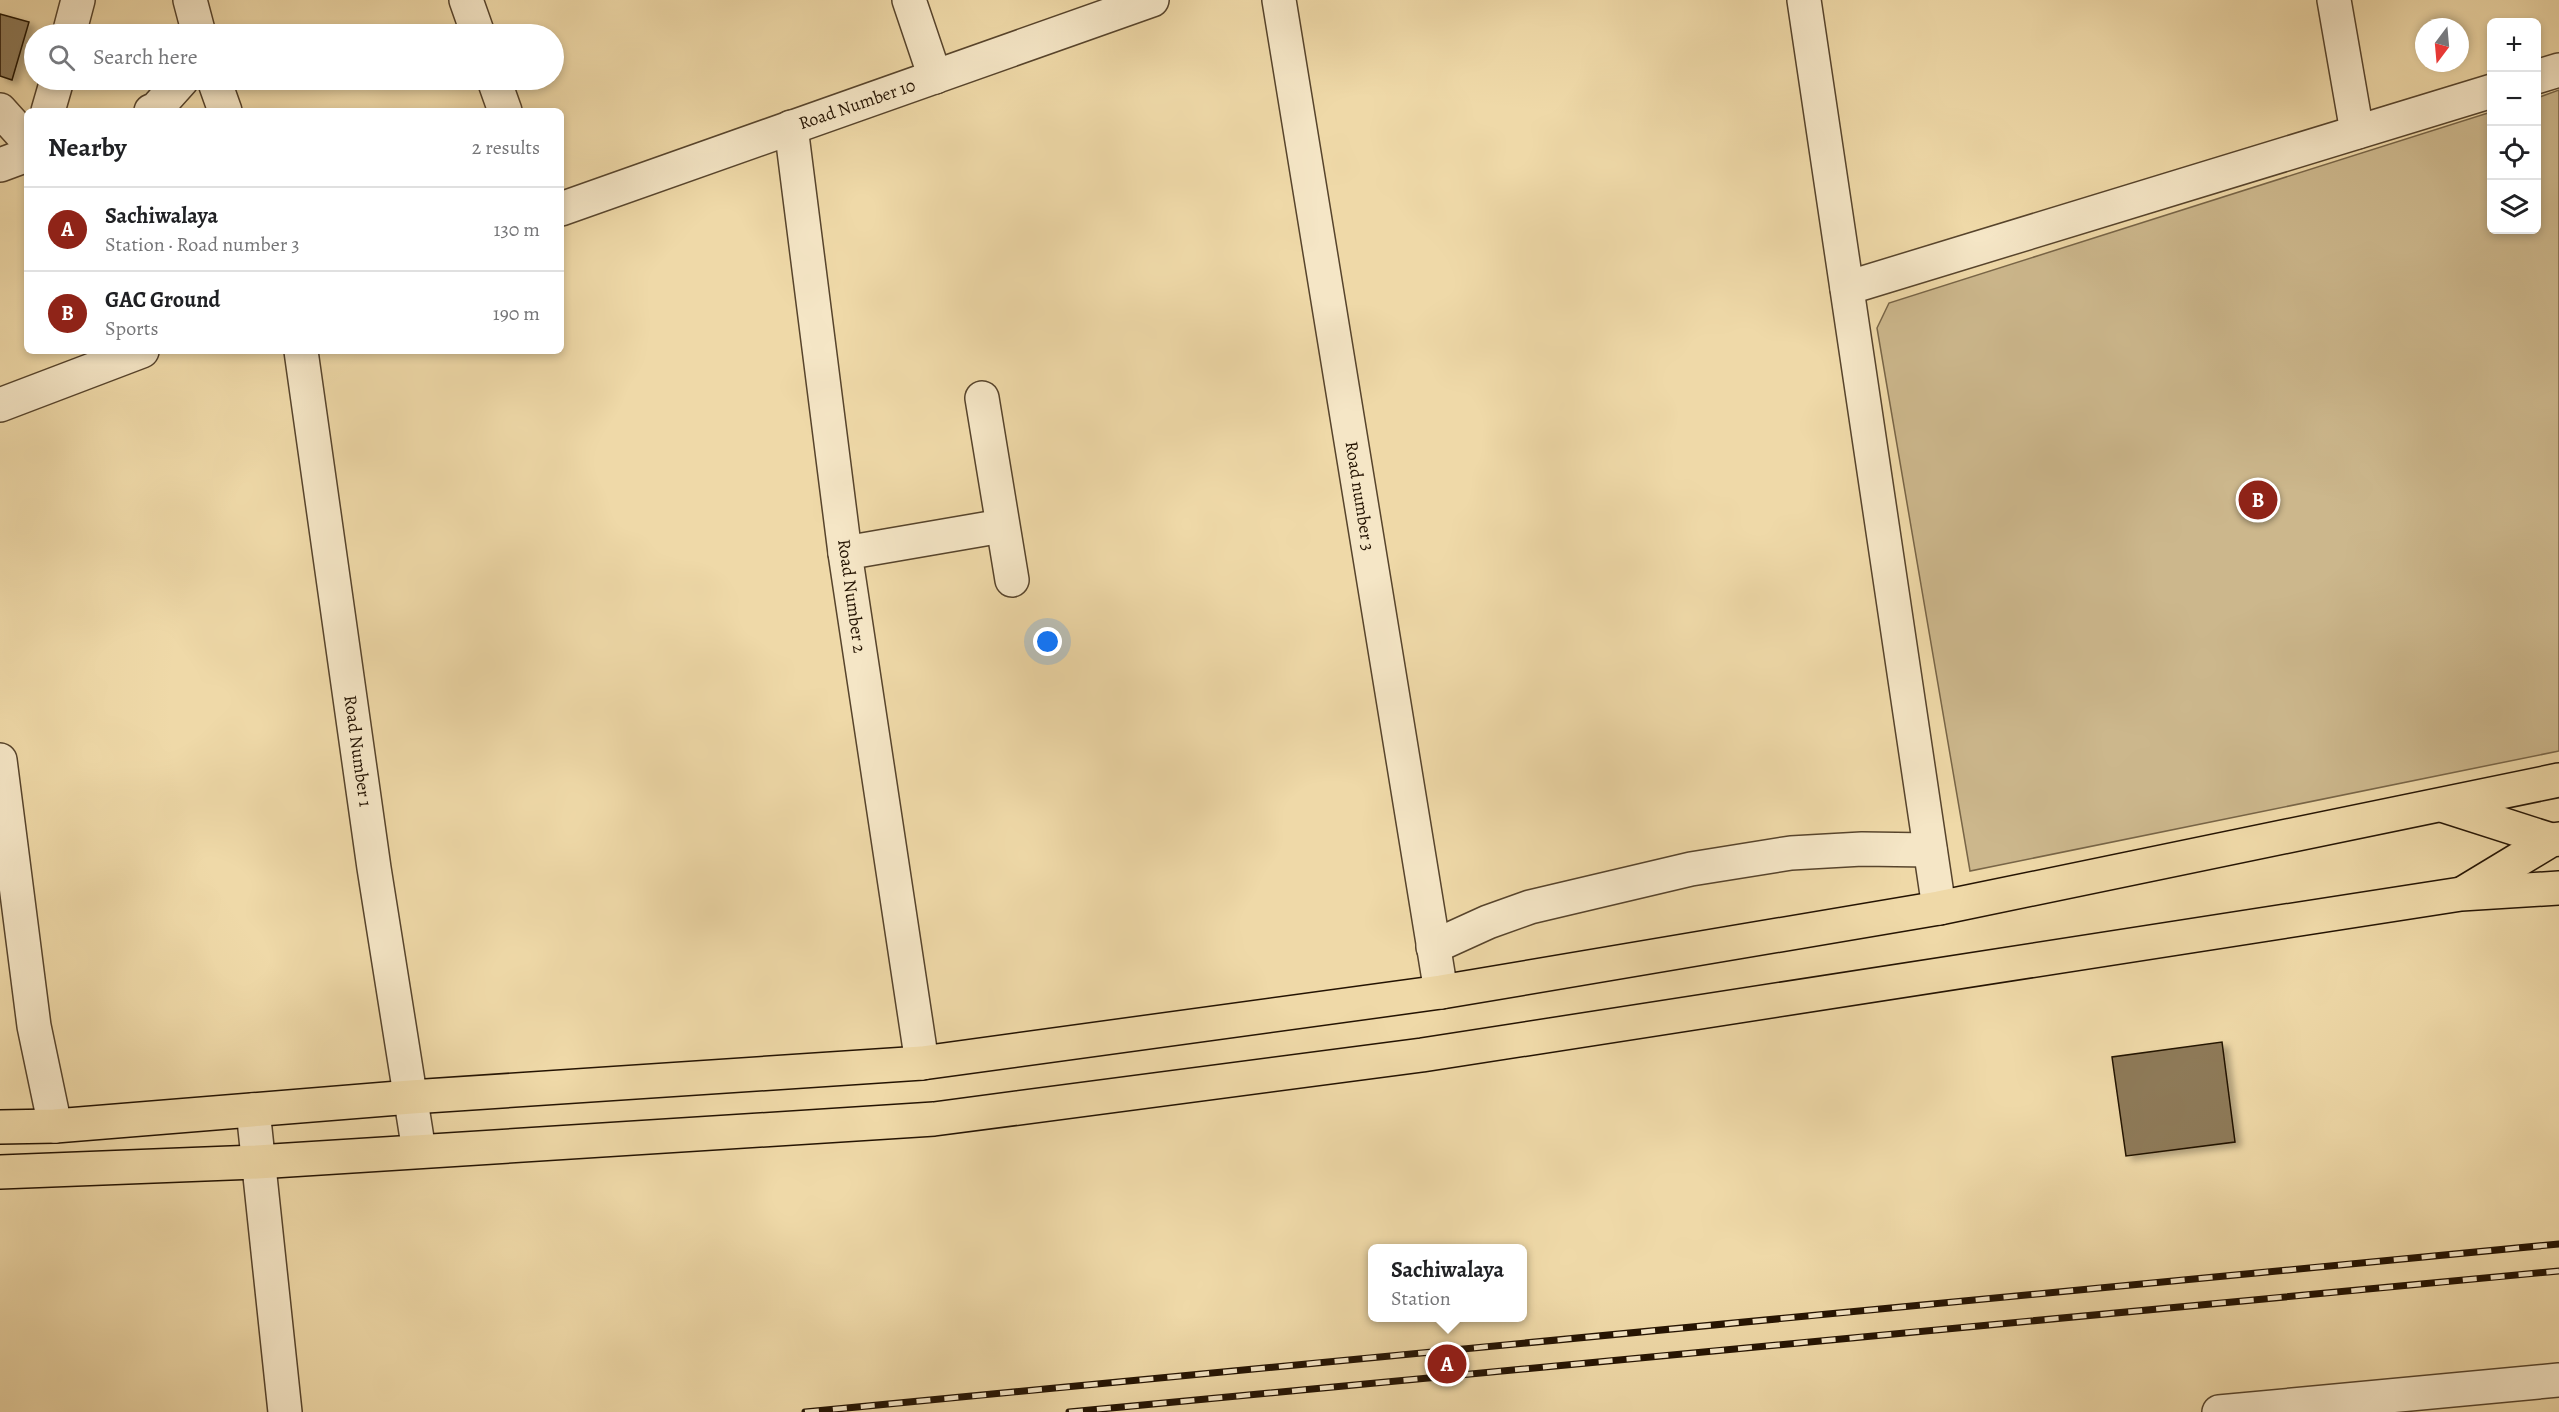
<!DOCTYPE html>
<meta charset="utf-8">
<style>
:root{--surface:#fff;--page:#f2f2f2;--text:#202124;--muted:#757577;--line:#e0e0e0;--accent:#8f2418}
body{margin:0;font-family:Alegreya,serif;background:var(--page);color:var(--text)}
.controls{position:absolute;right:18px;top:18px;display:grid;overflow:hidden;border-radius:9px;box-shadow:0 3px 9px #0003}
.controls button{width:54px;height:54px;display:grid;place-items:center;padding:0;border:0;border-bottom:2px solid var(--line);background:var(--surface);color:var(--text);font:30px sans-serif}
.compass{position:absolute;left:2415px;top:18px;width:54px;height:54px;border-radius:50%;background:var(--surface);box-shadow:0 3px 9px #0003;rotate:196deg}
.you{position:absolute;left:1048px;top:642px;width:21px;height:21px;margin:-15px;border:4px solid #fff;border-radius:50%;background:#1a73e8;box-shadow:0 0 0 9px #1a73e833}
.badge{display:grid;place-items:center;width:39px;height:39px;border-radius:50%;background:var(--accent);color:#fff;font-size:20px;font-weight:700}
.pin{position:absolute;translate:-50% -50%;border:3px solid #fff;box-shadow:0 2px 6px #0006}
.popup{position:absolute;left:1368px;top:1244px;width:159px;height:78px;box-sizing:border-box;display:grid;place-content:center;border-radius:9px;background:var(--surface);filter:drop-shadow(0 2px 4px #0005);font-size:20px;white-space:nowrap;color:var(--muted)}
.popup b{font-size:22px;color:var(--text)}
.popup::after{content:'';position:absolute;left:50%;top:100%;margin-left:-12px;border:12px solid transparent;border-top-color:var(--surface)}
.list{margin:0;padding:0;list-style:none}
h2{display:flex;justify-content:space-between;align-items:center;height:78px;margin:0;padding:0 24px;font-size:26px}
h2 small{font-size:20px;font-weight:400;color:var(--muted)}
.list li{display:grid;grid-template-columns:39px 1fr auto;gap:18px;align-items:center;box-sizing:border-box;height:84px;padding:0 24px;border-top:2px solid var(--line)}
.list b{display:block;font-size:22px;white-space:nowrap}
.list p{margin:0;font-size:20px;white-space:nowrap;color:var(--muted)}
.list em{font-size:20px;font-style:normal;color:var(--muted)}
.icon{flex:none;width:33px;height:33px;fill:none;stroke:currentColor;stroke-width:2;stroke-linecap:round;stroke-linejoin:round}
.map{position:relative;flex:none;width:2559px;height:1412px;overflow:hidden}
.search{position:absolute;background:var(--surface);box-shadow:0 3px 9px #0003;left:24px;top:24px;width:540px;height:66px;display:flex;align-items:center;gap:15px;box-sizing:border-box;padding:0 21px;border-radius:33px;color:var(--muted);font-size:22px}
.panel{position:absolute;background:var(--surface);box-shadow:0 3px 9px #0003;left:24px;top:108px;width:540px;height:246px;border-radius:9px}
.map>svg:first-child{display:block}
.green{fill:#ccb78c;stroke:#786547;stroke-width:1.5}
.building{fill:#8e7a58;stroke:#241302;stroke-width:1.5;filter:url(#shadow)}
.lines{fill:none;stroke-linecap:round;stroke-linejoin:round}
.minor-casing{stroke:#57442c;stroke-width:36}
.highway-casing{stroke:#241302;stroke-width:36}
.minor{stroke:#f5e6c6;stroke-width:33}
.highway{stroke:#efd9a8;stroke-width:33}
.rail-casing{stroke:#241302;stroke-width:7}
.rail{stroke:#f5e6c6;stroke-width:4.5;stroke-dasharray:14;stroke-linecap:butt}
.labels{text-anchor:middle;stroke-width:4.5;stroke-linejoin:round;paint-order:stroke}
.street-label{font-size:18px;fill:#241302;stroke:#f5e6c6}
</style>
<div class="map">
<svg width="2559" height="1412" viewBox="0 0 2559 1412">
<defs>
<filter id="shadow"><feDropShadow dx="6" dy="4" stdDeviation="3" flood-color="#0004"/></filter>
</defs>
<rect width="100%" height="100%" fill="#efd9a8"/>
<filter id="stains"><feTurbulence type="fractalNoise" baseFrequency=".00333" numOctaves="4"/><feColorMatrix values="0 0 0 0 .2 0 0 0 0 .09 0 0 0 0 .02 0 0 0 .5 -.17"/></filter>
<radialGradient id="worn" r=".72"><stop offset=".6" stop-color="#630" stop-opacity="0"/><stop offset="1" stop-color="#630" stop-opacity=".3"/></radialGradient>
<polygon class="green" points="2559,90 2559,751 1970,871 1877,328 1889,303 2491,112 2492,230 2536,230 2537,98"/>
<g class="building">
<polygon points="0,14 29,22 12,80 0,76"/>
<polygon points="2222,1042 2235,1142 2126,1156 2112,1057"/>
</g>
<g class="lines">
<g class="minor-casing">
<g id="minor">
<polyline points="190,0 199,34"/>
<polyline points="466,0 478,34"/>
<polyline points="909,0 935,77"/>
<polyline points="1279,0 1441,992"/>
<polyline points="1804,0 1939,908"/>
<polyline points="2334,0 2357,132"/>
<polyline points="69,34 78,0"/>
<polyline points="2536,77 2559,70"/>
<polyline points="214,80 225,111"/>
<polyline points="494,80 505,111"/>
<polyline points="0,110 27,140"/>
<polyline points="48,111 57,80"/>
<polyline points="151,111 156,109 182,80"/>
<polyline points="791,127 845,553 922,1063"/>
<polyline points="0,165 27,155"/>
<polyline points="561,209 1152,0"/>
<polyline points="1847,288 2492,91"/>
<polyline points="301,351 374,868 419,1151"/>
<polyline points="982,398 1012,580"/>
<polyline points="0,405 142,351"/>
<polyline points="845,553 1002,526"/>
<polyline points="0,760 34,1026 55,1126"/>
<polyline points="1433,947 1488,922 1530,907 1691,869 1791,853 1862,849 1930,850"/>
<polyline points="253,1110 285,1412"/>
<polyline points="2219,1412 2559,1380"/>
</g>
</g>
<g class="highway-casing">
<g id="highway">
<polyline points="2445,806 2551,840"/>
<polyline points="2465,892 2551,840 2559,839"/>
<polyline points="0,1127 55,1126 411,1097 922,1063 1441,992 1939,908 2559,780"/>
<polyline points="0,1172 257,1162 934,1119 1422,1055 2461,894 2559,888"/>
</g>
</g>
<use href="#minor" class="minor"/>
<use href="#highway" class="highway"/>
<g class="rail-casing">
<g id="rail">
<polyline points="805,1412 2559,1244"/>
<polyline points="1069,1412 2559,1271"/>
</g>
</g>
<use href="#rail" class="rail"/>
</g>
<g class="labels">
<g class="street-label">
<text transform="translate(857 104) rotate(-19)" y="6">Road Number 10</text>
<text transform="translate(1360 496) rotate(81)" y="6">Road number 3</text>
<text transform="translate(852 596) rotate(82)" y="6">Road Number 2</text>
<text transform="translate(358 751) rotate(82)" y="6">Road Number 1</text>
</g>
</g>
<rect width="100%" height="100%" filter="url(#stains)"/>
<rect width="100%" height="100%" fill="url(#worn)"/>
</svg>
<div class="controls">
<button>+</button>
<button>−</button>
<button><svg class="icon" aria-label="locate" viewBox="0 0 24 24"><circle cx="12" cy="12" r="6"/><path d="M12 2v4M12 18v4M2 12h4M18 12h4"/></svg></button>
<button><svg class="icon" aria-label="layers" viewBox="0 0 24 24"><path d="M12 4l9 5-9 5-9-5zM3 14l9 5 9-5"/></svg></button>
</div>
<svg class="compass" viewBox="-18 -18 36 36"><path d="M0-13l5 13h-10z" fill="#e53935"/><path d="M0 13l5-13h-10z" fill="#757577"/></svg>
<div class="you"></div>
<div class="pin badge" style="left:1447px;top:1364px">A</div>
<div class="popup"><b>Sachiwalaya</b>Station</div>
<div class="pin badge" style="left:2258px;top:500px">B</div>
<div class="search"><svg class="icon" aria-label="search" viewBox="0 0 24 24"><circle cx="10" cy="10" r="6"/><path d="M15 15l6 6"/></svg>Search here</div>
<section class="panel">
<h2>Nearby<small>2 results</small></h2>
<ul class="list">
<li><span class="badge">A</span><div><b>Sachiwalaya</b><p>Station · Road number 3</p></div><em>130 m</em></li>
<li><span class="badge">B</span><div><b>GAC Ground</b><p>Sports</p></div><em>190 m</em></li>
</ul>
</section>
</div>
